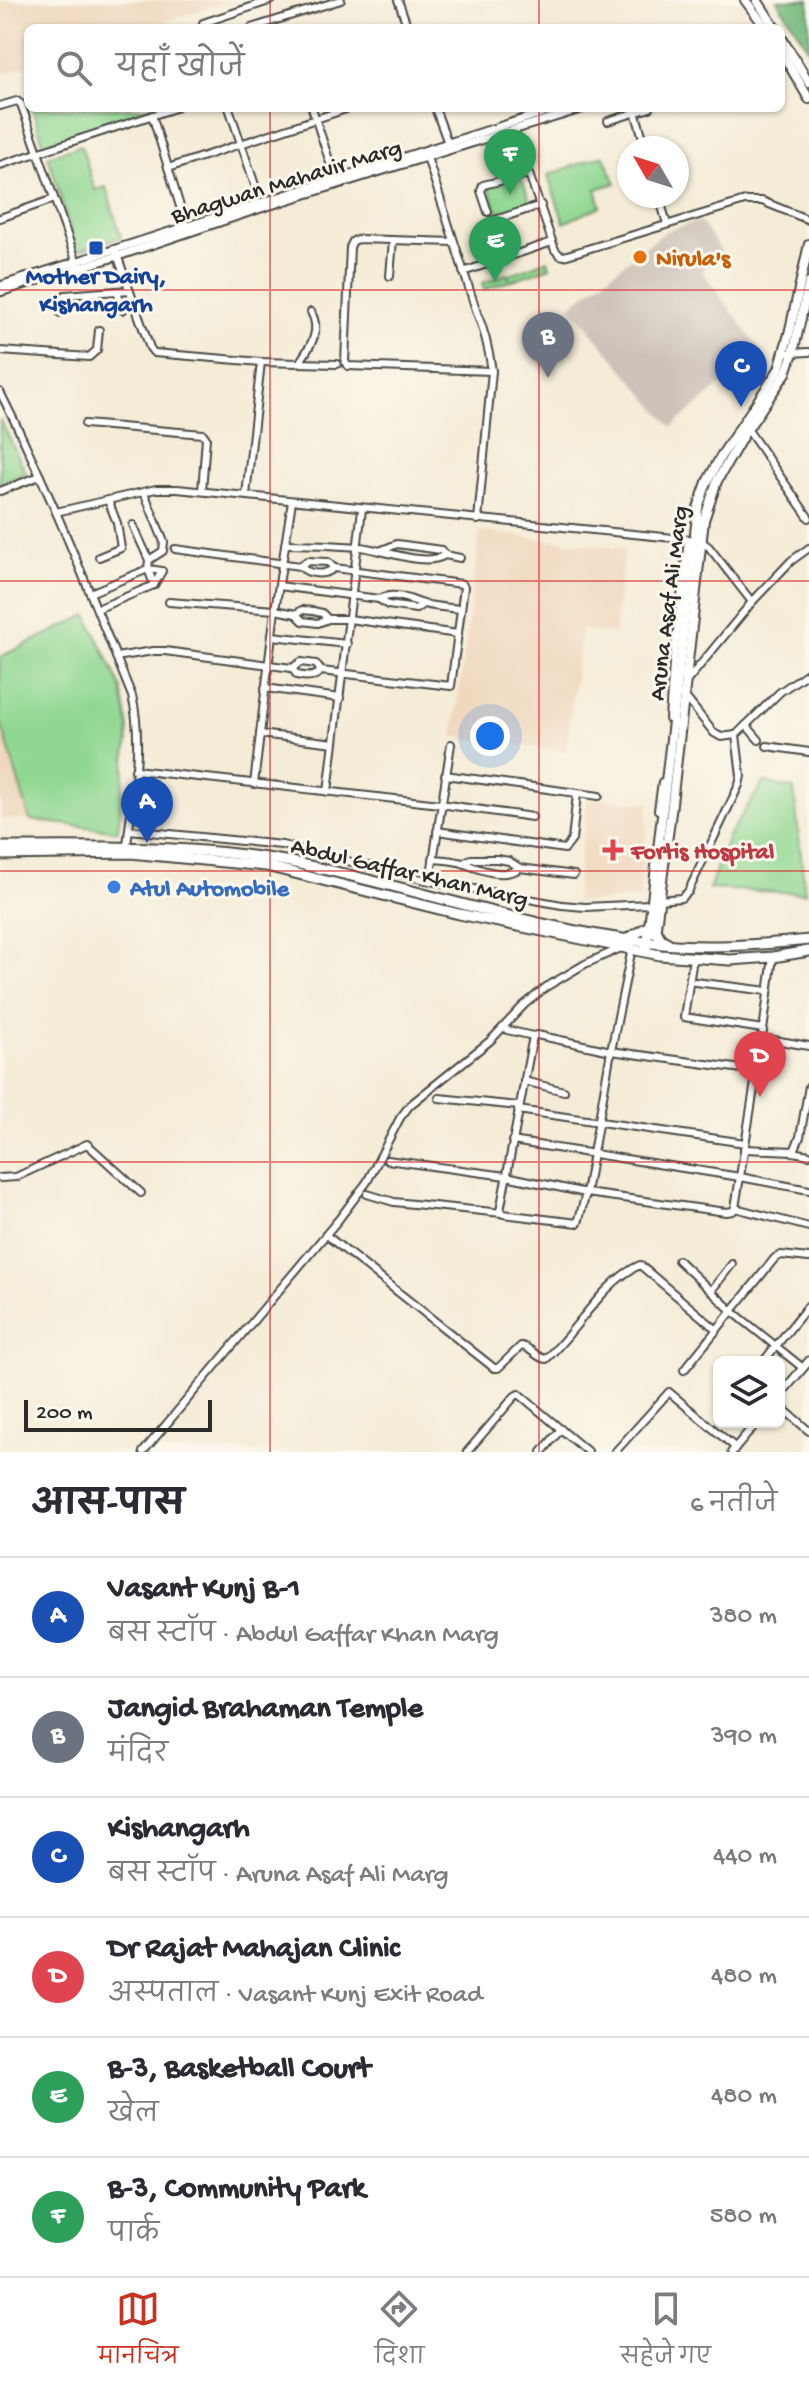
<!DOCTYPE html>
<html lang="hi">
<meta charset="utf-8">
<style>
:root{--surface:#fff;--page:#f7f7f7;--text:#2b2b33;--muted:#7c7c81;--line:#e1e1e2;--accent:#c8321e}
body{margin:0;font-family:"Gochi Hand","Playpen Sans Deva",sans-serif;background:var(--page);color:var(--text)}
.controls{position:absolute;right:24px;bottom:24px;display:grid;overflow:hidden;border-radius:12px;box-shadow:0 2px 6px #0004}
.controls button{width:72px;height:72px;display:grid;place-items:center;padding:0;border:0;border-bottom:2px solid var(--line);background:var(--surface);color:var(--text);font:40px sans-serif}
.compass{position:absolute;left:617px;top:136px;width:72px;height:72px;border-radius:50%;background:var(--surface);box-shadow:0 2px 6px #0004;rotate:309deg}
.scale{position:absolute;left:24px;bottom:20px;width:188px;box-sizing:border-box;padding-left:8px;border:4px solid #2b2b2b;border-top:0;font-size:22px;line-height:28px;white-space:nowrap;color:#2b2b2b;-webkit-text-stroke:6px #fbf7ec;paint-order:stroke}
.you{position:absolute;left:490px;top:736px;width:28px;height:28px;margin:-20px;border:6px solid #fff;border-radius:50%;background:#1a73e8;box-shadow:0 0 0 12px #1a73e833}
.badge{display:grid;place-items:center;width:52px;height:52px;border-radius:50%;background:var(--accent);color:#fff;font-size:26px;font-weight:700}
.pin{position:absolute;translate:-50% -66px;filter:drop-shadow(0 2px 4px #0008)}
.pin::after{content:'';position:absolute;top:42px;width:28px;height:24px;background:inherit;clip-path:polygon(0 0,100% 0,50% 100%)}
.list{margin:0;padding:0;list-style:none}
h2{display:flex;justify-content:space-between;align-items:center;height:104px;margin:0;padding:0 32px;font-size:34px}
h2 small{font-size:26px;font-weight:400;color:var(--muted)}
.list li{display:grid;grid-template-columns:52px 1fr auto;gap:24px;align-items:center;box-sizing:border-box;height:120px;padding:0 32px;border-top:2px solid var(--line)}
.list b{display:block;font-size:30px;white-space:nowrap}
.list p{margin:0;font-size:26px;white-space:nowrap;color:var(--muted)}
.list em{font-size:26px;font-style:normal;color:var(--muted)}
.icon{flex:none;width:44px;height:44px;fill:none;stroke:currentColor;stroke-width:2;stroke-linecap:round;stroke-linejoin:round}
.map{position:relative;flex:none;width:809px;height:1452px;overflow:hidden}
.search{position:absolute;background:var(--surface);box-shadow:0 2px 6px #0004;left:24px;right:24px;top:24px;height:88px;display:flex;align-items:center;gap:20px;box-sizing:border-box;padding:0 28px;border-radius:12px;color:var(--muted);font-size:30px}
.sheet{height:824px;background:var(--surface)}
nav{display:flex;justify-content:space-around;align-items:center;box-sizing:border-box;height:112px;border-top:2px solid var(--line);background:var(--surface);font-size:22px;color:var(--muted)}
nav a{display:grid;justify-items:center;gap:4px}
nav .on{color:var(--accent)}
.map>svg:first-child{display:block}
.built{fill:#efd6bc}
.industrial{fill:#cdc2b9}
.green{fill:#90d791;stroke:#5e815e;stroke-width:2}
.forest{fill:#74b87b;stroke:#507253;stroke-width:2}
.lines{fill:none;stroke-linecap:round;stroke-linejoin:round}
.minor-casing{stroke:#494845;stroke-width:10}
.tertiary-casing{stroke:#494845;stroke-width:11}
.secondary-casing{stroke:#494845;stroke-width:12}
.primary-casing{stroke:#494845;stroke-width:13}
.minor{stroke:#fff;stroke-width:6}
.tertiary{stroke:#fff;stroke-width:7}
.secondary{stroke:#fff;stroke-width:8}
.primary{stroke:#fff;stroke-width:9}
.grid{fill:none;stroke:#d62828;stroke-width:2;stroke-opacity:0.55}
.transit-dot{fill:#1a4fb4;stroke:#fbf7ec;stroke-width:3}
.food-dot{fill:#e8710a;stroke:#fbf7ec;stroke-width:3}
.health-dot{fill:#e0444e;stroke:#fbf7ec;stroke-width:3}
.shop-dot{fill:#3f7fe0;stroke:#fbf7ec;stroke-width:3}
.labels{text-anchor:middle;stroke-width:6;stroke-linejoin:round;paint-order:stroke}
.street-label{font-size:24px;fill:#2b2b2b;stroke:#fbf7ec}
.food-label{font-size:24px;font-weight:bold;fill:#c56008;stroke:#fbf7ec;text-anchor:start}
.transit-label{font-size:24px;font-weight:bold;fill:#164399;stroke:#fbf7ec}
.health-label{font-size:24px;font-weight:bold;fill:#be3a42;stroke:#fbf7ec;text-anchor:start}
.shop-label{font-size:24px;font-weight:bold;fill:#366cbe;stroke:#fbf7ec;text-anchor:start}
</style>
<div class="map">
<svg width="809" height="1452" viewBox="0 0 809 1452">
<rect width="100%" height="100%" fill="#fbf7ec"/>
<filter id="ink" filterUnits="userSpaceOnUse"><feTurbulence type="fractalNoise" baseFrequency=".0125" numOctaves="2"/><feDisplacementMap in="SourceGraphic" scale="16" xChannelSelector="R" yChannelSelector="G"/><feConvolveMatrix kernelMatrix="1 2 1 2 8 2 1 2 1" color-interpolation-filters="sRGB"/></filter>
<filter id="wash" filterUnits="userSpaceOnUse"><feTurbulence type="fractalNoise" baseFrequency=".006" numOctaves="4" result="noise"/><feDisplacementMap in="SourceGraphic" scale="32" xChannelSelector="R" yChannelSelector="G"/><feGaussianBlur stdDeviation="1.8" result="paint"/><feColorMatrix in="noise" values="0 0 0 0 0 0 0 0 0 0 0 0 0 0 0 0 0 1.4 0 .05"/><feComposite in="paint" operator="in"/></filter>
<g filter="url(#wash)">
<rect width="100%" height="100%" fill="#f5ecd7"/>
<g class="built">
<polygon points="0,0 232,0 146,28 28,28 28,66 0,75"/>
<polygon points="480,531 550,540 549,554 551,540 625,549 614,634 581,630 566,751 453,737"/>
<polygon points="0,719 30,820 0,819"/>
<polygon points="587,798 649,803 640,898 575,903"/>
</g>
<polygon class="industrial" points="700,221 722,252 702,271 761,351 672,427 570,306 666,231"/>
<g class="green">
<polygon points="32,108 161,108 44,146"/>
<polygon points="81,145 95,190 106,187 121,237 77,251 48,156"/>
<polygon points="603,155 616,183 596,189 601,206 564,223 548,175"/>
<polygon points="521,177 531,203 498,215 489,187"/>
<polygon points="548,260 550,267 484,290 482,283 507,274 509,279 508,275"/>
<polygon points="0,419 26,473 0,484"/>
<polygon points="87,615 121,687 129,729 118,831 30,820 0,719 0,657"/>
<polygon points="764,782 794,789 805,893 709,889 729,834"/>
</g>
<polygon class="forest" points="777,0 809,0 809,50"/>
</g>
<g filter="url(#ink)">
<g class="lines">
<g class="minor-casing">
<g id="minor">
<polyline points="398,0 408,28"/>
<polyline points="205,28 203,23 272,0"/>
<polyline points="251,28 341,0"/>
<polyline points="0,106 17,101 21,104 77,263"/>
<polyline points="229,108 256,188"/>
<polyline points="312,108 336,181"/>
<polyline points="435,108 449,146"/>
<polyline points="634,108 646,148"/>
<polyline points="152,115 186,226"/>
<polyline points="608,121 650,108"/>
<path d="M426 154 477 313C485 332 489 350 492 371L478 520"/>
<polyline points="0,165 175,108"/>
<polyline points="168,168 349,108"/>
<polyline points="659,196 667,224"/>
<polyline points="488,212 481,191 483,185 529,174 555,250 560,255 564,256 745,201 762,201 809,220"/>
<polyline points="0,218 54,199"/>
<polyline points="492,221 541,205"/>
<polyline points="454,242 359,239 353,241 350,247 345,362 348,366 492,371"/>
<polyline points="116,252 150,348 154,353 261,362 337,364"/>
<polyline points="463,272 552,242"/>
<polyline points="390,276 393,240"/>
<polyline points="117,291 123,310"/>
<polyline points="60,313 60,302 65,295 129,290"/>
<polyline points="0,351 89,357 97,350 99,330"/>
<polyline points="789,353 809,352"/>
<path d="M299 363C310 347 322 331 311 312"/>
<path d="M0 392C50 491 90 593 132 696 144 744 132 797 127 846"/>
<polyline points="85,424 203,434 206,438 202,491"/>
<polyline points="748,430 809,518"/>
<polyline points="0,491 40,476"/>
<polyline points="144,492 164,542 163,551 149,560"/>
<polyline points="246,495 261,362"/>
<polyline points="56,512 156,489 177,489 694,540 701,541 709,547 752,602"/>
<polyline points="133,525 149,560 148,569 154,585"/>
<path d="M285 544C310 544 335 545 360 547 383 549 424 568 445 555"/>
<path d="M175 549 300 566C308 575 325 576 334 568"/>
<polyline points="382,550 397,544 441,550 445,555 460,558"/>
<polyline points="99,557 121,548 117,523 108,500"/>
<path d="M279 586 379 599C397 590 412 602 428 605 439 607 450 608 461 609"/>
<polyline points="90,593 148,569 162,571 154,585 97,609"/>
<polyline points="379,599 388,605 416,609 423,604"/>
<polyline points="169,602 275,610 296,614 302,610 313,611 322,613 328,619"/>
<polyline points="296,614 303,621 318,623 328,619 349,619 458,634"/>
<polyline points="272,636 347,644"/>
<path d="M116 657 153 651H165L292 668 297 675C306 677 315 678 321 671L451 686 464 587 462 584 334 568 328 562 307 561 300 566"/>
<polyline points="292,668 301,662 316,664 321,671"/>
<polyline points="687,681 752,602 791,561 809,548"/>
<polyline points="265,688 340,698"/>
<polyline points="683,694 714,733 721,737 736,735"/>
<polyline points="669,719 673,663 688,540"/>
<polyline points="746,725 759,740"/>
<polyline points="260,734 334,743"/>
<polyline points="767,746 809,752"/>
<polyline points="135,770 440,804 532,817"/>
<polyline points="445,775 599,796"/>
<polyline points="254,784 275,610 292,501"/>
<polyline points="328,792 362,509"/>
<polyline points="658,810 662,782"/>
<polyline points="129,830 282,845 430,881 562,905 585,907 650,904"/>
<polyline points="437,831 565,849 572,840 577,794"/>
<path d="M433 859C443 860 456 860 465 864 481 870 504 879 520 868"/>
<polyline points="463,863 471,859 497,859 509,861 520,868 574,875"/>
<polyline points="430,881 451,744"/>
<polyline points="659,900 681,898 688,892 739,785 741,776 736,735 780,692 809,672"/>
<polyline points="632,948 611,1051 586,1193 726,1212 733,1211 735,1208 762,1038 773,957"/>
<polyline points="693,958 684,1017 763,1029"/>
<polyline points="695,982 768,991"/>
<polyline points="507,1030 533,1036"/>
<polyline points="762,1038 809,1046"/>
<polyline points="524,1081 564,1091"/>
<polyline points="439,1098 519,1106"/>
<polyline points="518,1110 745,1143"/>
<polyline points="512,1141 740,1177 809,1190"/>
<polyline points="744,1149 794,1151 800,1137 809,1086"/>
<polyline points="793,1152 809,1155"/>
<polyline points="387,1160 506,1176 586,1193 578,1223 503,1214 500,1211 533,1036 537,1035 611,1051 757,1071"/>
<polyline points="0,1178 16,1177 87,1144 141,1193"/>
<polyline points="367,1194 394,1202 502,1213"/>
<polyline points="735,1208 809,1227"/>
<path d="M326 1235 494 1368H498L521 1346C531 1347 536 1358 546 1359 576 1332 603 1281 640 1265L717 1330"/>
<polyline points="678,1260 732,1311 803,1368"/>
<polyline points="711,1291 732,1264"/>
<polyline points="763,1362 809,1305"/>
<polyline points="684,1370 775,1258 781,1255 809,1258"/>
<polyline points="779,1405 809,1431"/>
<polyline points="143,1452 339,1219 367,1182 400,1118 410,1105 491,1040 524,1005 546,987 585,964 621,948"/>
<polyline points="467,1452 515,1396 519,1394 588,1452"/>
<polyline points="542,1452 561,1429"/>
<polyline points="615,1452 669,1392 736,1448"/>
</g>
</g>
<g class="tertiary-casing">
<g id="tertiary">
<polyline points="0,286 558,108"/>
<polyline points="0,292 118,256 258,209 584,108"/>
<polyline points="779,1396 809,1361"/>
<polyline points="732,1452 757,1422"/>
</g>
</g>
<g class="secondary-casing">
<g id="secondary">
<polyline points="745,0 766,28"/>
<polyline points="757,0 775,28"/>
<polyline points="781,37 809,82"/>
<polyline points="781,51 809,99"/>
<polyline points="655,934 671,812 704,520 717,481 744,434 786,373 793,353 809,283"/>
<polyline points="646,952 698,508 707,482 721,456 779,369 789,334 809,244"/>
</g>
</g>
<g class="primary-casing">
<g id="primary">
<path d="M0 847C97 847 194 844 290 862 411 886 529 929 652 943 704 949 757 945 809 940"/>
<polyline points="0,855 130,853 266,866 459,914 660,955 730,960 773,957 809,951"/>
<polyline points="655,929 661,939 668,943"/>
<polyline points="627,939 649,926"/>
</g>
</g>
<use href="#minor" class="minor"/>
<use href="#tertiary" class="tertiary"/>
<use href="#secondary" class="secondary"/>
<use href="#primary" class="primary"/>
</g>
</g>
<path class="grid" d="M270 0V28M539 0V28M270 108V1452M539 108V1452M0 290H809M0 581H809M0 871H809M0 1162H809"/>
<rect class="transit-dot" x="88" y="240" width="16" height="16" rx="4"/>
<circle class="food-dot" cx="640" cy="257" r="8"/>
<path class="health-dot" d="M609 838h8v8h8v8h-8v8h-8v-8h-8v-8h8z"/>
<circle class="shop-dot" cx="114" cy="887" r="8"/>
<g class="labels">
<g class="street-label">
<text transform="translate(286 180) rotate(-17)" y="8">Bhagwan Mahavir Marg</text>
<text transform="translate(667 603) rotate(-83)" y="8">Aruna Asaf Ali Marg</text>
<text transform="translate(410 871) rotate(13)" y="8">Abdul Gaffar Khan Marg</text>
</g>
<g class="food-label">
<text x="656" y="265">Nirula's</text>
</g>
<g class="transit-label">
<text x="96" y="283">Mother Dairy,<tspan x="96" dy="28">Kishangarh</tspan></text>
</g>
<g class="health-label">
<text x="631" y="858">Fortis Hospital</text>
</g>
<g class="shop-label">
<text x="130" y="895">Atul Automobile</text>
</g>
</g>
</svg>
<div class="controls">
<button><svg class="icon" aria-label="layers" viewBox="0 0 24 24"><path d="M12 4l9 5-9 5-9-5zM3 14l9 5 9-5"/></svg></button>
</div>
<svg class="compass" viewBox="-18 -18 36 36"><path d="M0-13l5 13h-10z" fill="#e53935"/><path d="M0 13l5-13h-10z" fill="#7c7c81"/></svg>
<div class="scale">200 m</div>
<div class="you"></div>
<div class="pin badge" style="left:147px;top:843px;background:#1a4fb4">A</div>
<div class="pin badge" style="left:548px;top:378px;background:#6b7280">B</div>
<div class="pin badge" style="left:741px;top:407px;background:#1a4fb4">C</div>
<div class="pin badge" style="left:760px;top:1097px;background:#e0444e">D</div>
<div class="pin badge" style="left:495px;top:282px;background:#2e9e5b">E</div>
<div class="pin badge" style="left:510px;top:195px;background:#2e9e5b">F</div>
<div class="search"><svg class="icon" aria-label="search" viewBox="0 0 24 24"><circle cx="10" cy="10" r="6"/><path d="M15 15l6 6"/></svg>यहाँ खोजें</div>
</div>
<section class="sheet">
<h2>आस-पास<small>6 नतीजे</small></h2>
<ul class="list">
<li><span class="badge" style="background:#1a4fb4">A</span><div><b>Vasant Kunj B-1</b><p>बस स्टॉप · Abdul Gaffar Khan Marg</p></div><em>380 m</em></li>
<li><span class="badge" style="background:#6b7280">B</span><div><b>Jangid Brahaman Temple</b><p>मंदिर</p></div><em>390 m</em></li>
<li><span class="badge" style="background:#1a4fb4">C</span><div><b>Kishangarh</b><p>बस स्टॉप · Aruna Asaf Ali Marg</p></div><em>440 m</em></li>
<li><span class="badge" style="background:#e0444e">D</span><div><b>Dr Rajat Mahajan Clinic</b><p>अस्पताल · Vasant Kunj Exit Road</p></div><em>480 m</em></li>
<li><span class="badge" style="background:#2e9e5b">E</span><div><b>B-3, Basketball Court</b><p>खेल</p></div><em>480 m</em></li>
<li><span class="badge" style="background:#2e9e5b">F</span><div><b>B-3, Community Park</b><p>पार्क</p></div><em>580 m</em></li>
</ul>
</section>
<nav>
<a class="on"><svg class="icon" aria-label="map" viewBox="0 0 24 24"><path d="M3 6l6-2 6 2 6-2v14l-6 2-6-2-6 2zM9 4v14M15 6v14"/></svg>मानचित्र</a>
<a><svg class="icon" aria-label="directions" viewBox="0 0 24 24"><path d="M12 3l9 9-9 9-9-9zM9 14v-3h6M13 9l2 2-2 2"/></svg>दिशा</a>
<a><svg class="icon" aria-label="saved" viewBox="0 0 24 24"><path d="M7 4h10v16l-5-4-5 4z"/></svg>सहेजे गए</a>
</nav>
